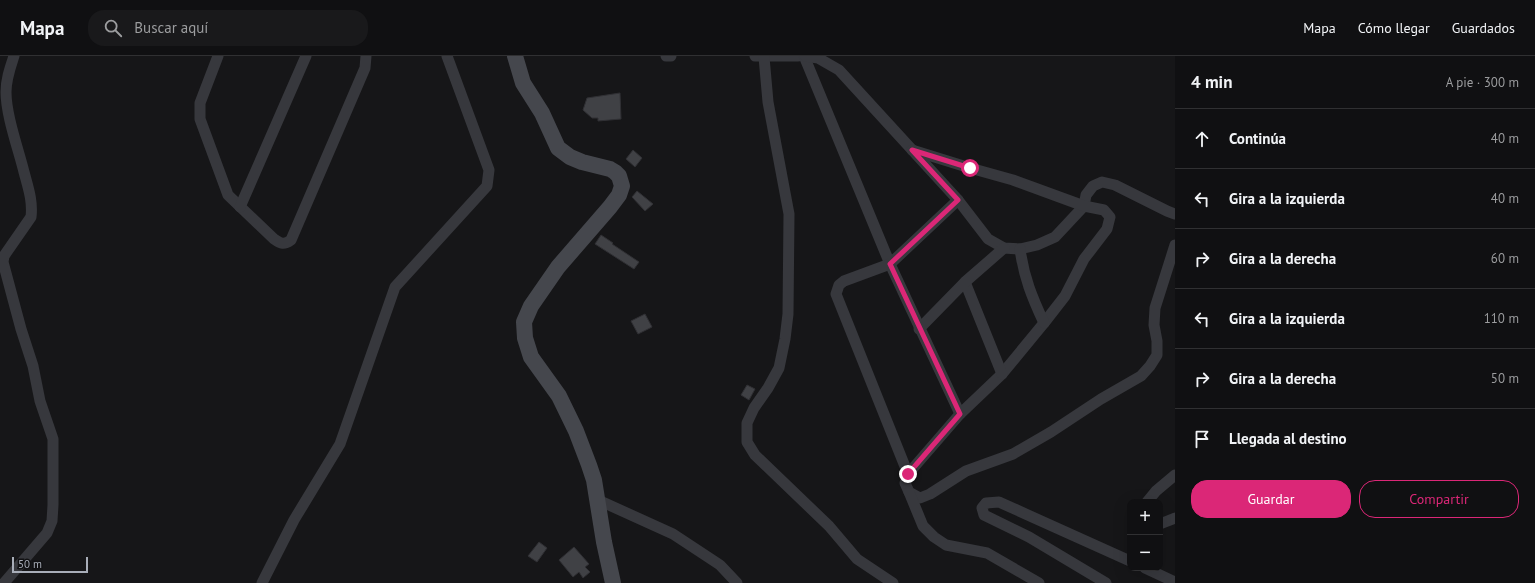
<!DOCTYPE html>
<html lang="es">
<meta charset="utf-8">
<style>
:root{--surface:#101012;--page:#19191b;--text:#f1f3f6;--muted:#9c9d9f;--line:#303032;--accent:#db2777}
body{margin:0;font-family:"PT Sans",sans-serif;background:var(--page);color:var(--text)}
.controls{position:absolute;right:12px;bottom:12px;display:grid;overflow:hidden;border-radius:8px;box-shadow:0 4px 16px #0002}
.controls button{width:36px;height:36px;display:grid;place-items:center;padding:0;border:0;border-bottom:1px solid var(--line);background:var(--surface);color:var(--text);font:20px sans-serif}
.scale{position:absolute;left:12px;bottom:10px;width:76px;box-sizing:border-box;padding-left:4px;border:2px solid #a8adb8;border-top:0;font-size:11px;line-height:14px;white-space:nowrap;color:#a8adb8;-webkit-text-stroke:3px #111113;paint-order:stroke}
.stop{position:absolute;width:12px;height:12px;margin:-9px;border:3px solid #db2777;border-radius:50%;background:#fff}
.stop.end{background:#db2777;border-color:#fff;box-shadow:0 1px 4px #0008}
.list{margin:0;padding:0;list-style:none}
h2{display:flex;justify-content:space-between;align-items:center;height:52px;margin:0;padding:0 16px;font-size:17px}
h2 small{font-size:13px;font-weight:400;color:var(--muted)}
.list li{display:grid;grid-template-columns:26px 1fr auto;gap:12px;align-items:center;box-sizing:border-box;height:60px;padding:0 16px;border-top:1px solid var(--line)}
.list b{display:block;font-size:15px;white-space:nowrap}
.list em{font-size:13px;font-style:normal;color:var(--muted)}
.actions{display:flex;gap:8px;padding:12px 16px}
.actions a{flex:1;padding:9px 0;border:1px solid var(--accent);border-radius:16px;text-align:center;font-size:14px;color:var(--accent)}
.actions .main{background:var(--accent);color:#fff}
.icon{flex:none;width:22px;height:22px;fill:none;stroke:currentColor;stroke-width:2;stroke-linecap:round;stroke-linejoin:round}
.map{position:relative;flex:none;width:1175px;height:527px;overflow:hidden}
header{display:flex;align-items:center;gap:24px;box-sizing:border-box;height:56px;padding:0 20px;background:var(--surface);border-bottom:1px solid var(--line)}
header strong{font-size:19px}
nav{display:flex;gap:22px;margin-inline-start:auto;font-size:14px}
.search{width:280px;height:36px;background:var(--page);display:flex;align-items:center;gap:10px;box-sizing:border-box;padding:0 14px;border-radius:16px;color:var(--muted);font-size:15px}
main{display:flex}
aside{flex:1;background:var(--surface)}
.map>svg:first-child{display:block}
.building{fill:#404145;stroke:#303034}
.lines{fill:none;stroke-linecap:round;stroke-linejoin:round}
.minor{stroke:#37383d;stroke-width:11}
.secondary{stroke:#45474d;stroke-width:16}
.route{stroke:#db2777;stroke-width:5}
</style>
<header>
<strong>Mapa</strong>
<div class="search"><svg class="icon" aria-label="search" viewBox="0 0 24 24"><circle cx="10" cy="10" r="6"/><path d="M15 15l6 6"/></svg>Buscar aquí</div>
<nav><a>Mapa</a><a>Cómo llegar</a><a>Guardados</a></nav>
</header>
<main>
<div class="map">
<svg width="1175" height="527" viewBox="0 0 1175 527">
<rect width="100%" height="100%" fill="#161618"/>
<g class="building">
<polygon points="620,37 621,63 598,65 598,62 592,62 583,54 587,42"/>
<polygon points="633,94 642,102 635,111 626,103"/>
<polygon points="637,135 653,148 645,155 632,141"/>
<polygon points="601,179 613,187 612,188 639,206 634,213 595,188"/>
<polygon points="645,258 652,271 638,278 631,265"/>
<polygon points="747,329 755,333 749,344 741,339"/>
<polygon points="539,486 547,492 537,506 528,500"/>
<polygon points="574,491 589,508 585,511 590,516 583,522 579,516 573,521 559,504"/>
</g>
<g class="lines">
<g class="minor">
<path d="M218 0 200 47V63L228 139 274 183C281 188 284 189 291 184L365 12 366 0"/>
<polyline points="666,0 671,0"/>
<polyline points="755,0 798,0"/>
<polyline points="804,0 890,208 960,358"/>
<polyline points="805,0 818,2 839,14 958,144 988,183 1004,192 1020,193 1037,189 1055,181 1084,150 1086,139 1093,130 1102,126 1115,129 1167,155 1175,158"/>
<polyline points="764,1 768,46 789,158 788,258 785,283 779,312 768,332 754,352 747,367 747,386 755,399 829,470 857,503 893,527"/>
<polyline points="912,94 970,112 1013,124 1084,150 1104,154 1110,161 1107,173 1084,203 1065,240 1044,267 1002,318 960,358 908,418 905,427 909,436 920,442 930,438 966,415 1013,398 1051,376 1101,343 1141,320 1150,310 1157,299 1157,285 1154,269 1155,252 1175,189"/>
<polyline points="240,151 306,0"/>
<path d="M1020 193C1024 222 1032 241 1044 267"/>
<polyline points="965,226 1002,318"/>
<polyline points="919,273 965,226 1004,192"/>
<polyline points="908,418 836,238 839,229 844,225 890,208 958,144"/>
<polyline points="909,436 923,470 934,481 946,489 987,497 1039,527"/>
<polyline points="598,444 673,478 720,509 737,527"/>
<polyline points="1147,446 1156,435 1175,419"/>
<polyline points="1160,468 1175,462"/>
<polyline points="1145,512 1175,526"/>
<path d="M4 527 47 477 52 465 53 449V383L40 345 33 310 21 273 3 206 4 200 31 161C33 145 28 131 24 116 18 92 6 59 6 36 6 23 10 12 14 0"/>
<polyline points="262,527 294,464 340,388 395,231 487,130 489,114 447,0"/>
<polyline points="1106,527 1029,481 984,459 982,452 986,447 999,446 1130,505"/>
</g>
<polyline class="secondary" points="515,0 523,27 542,57 558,92 570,101 582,106 610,113 615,116 619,120 622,130 619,139 610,151 558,211 531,250 524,266 525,282 531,301 559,340 576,375 589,409 594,424 604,486 613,527"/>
</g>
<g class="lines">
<polyline class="route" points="908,418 960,358 890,208 958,144 912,94 970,112"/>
</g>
</svg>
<div class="controls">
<button>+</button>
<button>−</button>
</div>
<div class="scale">50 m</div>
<div class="stop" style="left:970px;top:112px"></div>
<div class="stop end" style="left:908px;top:418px"></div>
</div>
<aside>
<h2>4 min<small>A pie · 300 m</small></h2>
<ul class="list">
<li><svg class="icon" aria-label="ahead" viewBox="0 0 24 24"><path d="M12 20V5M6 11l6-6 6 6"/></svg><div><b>Continúa</b></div><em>40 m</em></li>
<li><svg class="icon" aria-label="left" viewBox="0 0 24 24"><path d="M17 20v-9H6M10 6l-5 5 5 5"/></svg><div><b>Gira a la izquierda</b></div><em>40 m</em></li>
<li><svg class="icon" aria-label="right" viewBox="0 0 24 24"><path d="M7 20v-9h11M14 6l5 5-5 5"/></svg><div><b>Gira a la derecha</b></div><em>60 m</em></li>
<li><svg class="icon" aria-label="left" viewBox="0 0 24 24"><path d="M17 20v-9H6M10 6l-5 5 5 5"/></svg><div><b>Gira a la izquierda</b></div><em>110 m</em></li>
<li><svg class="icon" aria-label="right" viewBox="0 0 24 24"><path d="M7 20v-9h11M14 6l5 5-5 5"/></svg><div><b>Gira a la derecha</b></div><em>50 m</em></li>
<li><svg class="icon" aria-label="arrive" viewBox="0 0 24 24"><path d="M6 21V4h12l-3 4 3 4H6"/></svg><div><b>Llegada al destino</b></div></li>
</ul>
<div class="actions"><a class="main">Guardar</a><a>Compartir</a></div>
</aside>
</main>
